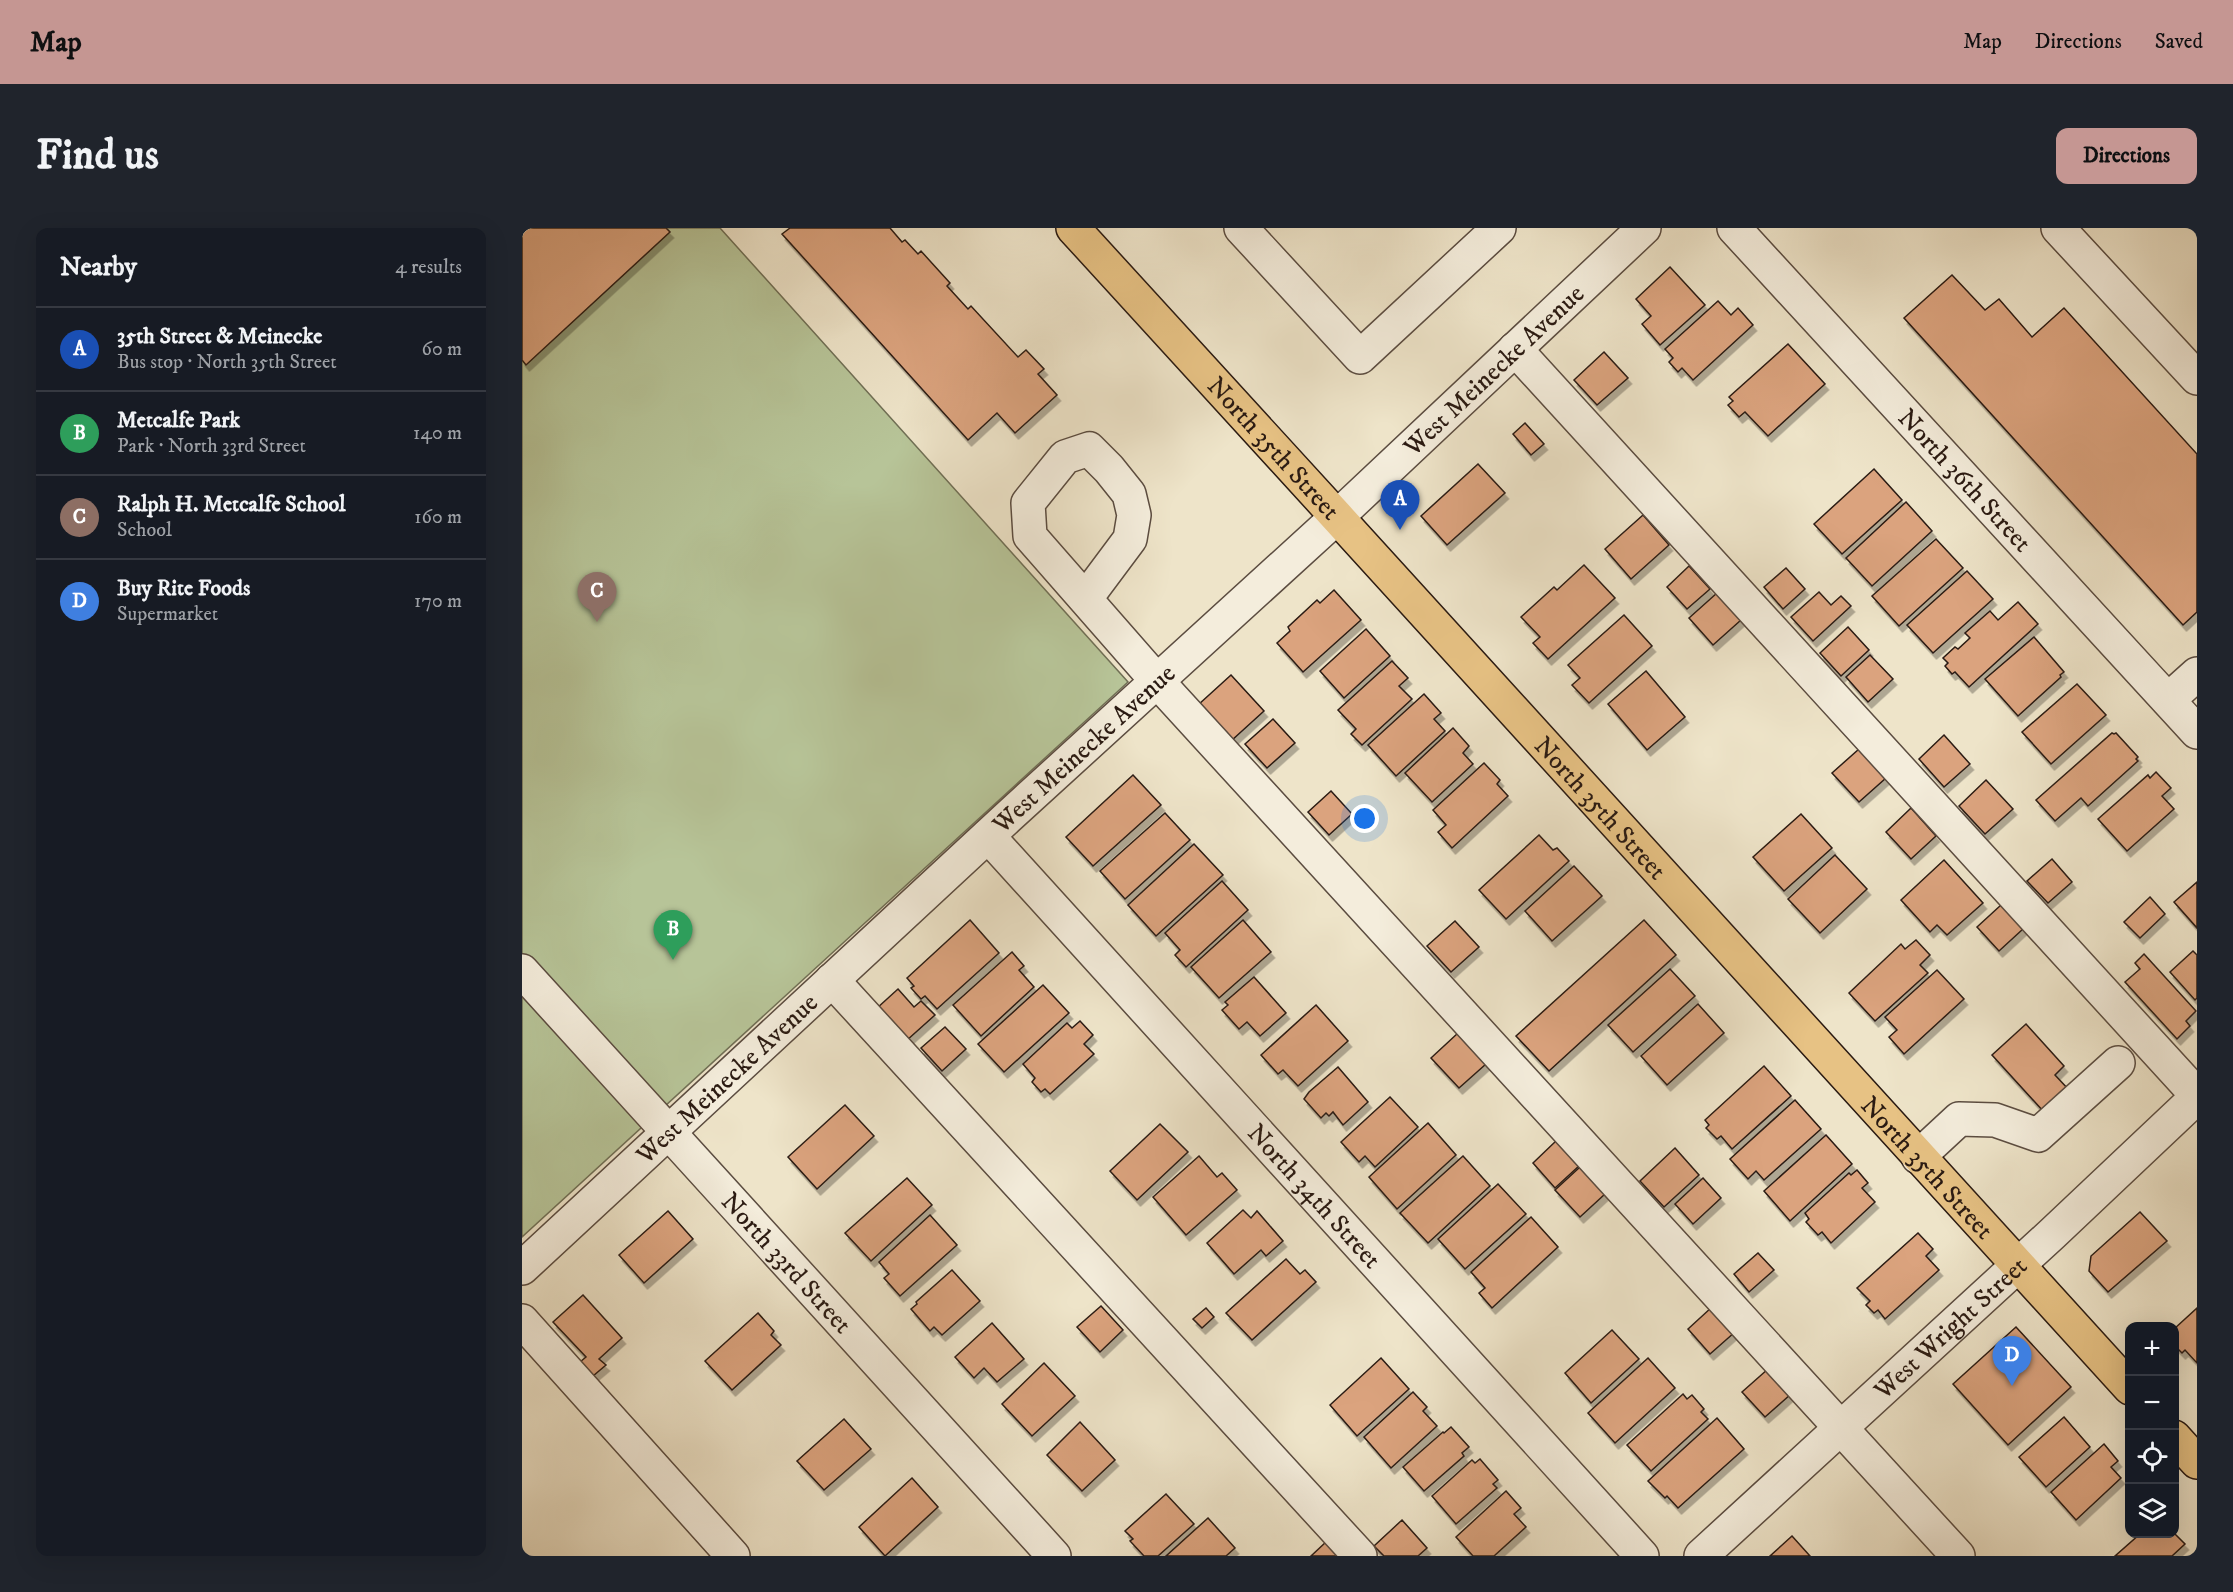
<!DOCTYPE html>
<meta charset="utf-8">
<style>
:root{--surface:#171b24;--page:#20242c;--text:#f1f3f6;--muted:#9ea1a6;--line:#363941;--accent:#c59692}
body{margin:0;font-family:"IM FELL DW Pica",serif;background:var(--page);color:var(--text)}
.controls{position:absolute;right:18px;bottom:18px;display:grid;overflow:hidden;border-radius:12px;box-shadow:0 6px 24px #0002}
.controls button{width:54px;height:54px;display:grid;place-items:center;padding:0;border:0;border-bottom:2px solid var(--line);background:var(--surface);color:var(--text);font:30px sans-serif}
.you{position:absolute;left:843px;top:591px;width:21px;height:21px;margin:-15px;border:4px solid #fff;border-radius:50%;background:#1a73e8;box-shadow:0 0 0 9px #1a73e833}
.badge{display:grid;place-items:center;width:39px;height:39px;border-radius:50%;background:var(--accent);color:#fff;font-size:20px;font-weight:700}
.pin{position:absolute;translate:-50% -50px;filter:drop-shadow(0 2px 3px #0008)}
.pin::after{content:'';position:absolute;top:32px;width:21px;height:18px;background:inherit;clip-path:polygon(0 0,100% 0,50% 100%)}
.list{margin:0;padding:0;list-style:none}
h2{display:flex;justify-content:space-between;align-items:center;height:78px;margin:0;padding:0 24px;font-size:26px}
h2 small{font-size:20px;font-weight:400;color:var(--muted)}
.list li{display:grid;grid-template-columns:39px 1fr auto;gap:18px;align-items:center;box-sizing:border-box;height:84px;padding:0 24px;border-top:2px solid var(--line)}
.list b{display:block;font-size:22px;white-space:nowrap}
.list p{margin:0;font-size:20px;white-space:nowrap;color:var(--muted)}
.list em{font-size:20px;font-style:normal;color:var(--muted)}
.icon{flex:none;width:33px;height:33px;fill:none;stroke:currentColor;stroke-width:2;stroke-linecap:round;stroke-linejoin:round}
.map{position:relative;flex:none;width:1675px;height:1328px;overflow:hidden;border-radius:12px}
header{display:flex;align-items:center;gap:36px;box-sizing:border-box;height:84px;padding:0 30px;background:var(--accent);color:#111}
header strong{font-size:28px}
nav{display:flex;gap:33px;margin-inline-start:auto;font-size:21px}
.intro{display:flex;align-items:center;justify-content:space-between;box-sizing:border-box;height:144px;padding:0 36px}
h1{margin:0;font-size:42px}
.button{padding:15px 27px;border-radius:12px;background:var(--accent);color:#111;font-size:21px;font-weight:700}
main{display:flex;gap:36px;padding:0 36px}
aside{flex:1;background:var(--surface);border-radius:12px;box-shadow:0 6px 24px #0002}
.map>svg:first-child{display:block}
.green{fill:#b7c498;stroke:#706f55;stroke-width:1.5}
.building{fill:#dba37e;stroke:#2a1a12;stroke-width:1.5;filter:url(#shadow)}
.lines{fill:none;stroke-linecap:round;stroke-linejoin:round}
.minor-casing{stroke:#5b4c40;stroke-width:36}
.major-casing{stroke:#2a1a12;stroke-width:36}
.minor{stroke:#f4eddc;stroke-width:33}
.major{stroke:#e7c284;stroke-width:33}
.labels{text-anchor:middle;stroke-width:6;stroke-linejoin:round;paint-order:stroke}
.street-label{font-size:26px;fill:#2a1a12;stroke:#f4eddc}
</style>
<header>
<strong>Map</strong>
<nav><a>Map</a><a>Directions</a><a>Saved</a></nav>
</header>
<div class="intro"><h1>Find us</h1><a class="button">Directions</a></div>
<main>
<aside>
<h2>Nearby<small>4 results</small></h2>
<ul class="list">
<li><span class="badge" style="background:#1a4fb4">A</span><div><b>35th Street &amp; Meinecke</b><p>Bus stop · North 35th Street</p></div><em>60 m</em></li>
<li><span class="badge" style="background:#2e9e5b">B</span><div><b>Metcalfe Park</b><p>Park · North 33rd Street</p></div><em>140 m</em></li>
<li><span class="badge" style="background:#8d6e63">C</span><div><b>Ralph H. Metcalfe School</b><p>School</p></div><em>160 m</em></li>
<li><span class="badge" style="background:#3f7fe0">D</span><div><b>Buy Rite Foods</b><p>Supermarket</p></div><em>170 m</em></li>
</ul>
</aside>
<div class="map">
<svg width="1675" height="1328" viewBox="0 0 1675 1328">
<defs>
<filter id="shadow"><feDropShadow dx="3.5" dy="6" stdDeviation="0" flood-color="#0004"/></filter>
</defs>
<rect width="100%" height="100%" fill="#eee4c9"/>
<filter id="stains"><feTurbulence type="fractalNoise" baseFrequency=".00333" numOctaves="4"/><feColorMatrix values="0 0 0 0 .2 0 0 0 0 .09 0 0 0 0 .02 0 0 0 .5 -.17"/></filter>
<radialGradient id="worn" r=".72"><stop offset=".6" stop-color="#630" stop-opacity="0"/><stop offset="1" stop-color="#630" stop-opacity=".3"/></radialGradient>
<polygon class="green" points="0,0 198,0 606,454 0,1009"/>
<g class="building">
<polygon points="0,0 144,0 148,4 4,137 0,132"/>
<polygon points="268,0 368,0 380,14 383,12 396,26 399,23 428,55 425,58 446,81 449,78 496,129 504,122 522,141 516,146 535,167 493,205 475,185 446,212 260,6"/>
<polygon points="1148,39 1183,77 1138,117 1120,96 1129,88 1114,71"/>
<polygon points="1430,47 1463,82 1477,71 1510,109 1542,80 1675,226 1675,384 1661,397 1382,90"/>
<polygon points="1196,73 1209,87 1216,80 1231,97 1171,152 1160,140 1156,144 1147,134 1151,130 1143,121"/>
<polygon points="1266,116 1303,156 1246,208 1223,184 1217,189 1206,177 1211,173 1207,169"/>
<polygon points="1082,124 1106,150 1075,177 1052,152"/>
<polygon points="1003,195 1022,216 1009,227 991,206"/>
<polygon points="956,236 983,265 925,317 899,288"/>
<polygon points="1352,241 1380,272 1320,326 1292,296"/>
<polygon points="1384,274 1410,303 1350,358 1324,330"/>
<polygon points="1121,287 1147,317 1109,351 1083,321"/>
<polygon points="1414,311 1441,340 1377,398 1350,368"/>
<polygon points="1062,337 1093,370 1026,431 1011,415 1018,409 999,389 1032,359 1035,362"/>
<polygon points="1167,338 1188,361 1165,381 1145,359"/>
<polygon points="1264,340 1283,361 1261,381 1242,359"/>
<polygon points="1445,343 1471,371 1411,425 1385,397"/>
<polygon points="812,362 839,392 781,444 755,415 768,403 766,399 795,372 798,375"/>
<polygon points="1297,364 1309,377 1319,368 1329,378 1291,413 1269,389"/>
<polygon points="1195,365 1219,392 1191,417 1167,390"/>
<polygon points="1496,374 1516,396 1447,459 1433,444 1430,446 1423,438 1426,435 1421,430 1433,419 1436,421 1448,410 1443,405 1468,383 1476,392"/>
<polygon points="1102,387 1130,418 1067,475 1050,457 1058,450 1046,437"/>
<polygon points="1326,399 1347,422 1319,448 1298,425"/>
<polygon points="844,401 868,428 822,470 798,443"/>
<polygon points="1512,409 1542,444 1538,447 1539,449 1496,488 1463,451"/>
<polygon points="1348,427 1371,451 1346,474 1324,449"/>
<polygon points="870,433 886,450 877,458 890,471 840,517 829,506 834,501 816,482"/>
<polygon points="1124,443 1163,489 1125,522 1086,476"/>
<polygon points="709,447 742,483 709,513 676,477"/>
<polygon points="1555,456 1584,487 1529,536 1500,504"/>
<polygon points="902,466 919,485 912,491 923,503 874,548 846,517"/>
<polygon points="751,491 773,515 745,540 723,516"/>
<polygon points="931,500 947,518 941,525 951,536 910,574 883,545"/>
<polygon points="1590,505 1592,506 1594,505 1616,529 1614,531 1616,533 1566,578 1559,570 1533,593 1514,572"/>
<polygon points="1422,507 1448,536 1422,559 1397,531"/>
<polygon points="1337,521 1364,550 1337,574 1310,545"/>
<polygon points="962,535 978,552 975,556 986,568 930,620 916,604 924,597 911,582"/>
<polygon points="1634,544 1649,560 1640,568 1652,581 1605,623 1576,591 1626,547 1628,550"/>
<polygon points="611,547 639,577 571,638 544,609"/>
<polygon points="1464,552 1491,581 1463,606 1437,578"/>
<polygon points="809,563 830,586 807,607 786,584"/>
<polygon points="1389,580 1414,608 1389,631 1364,604"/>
<polygon points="643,585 668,612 603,671 578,643"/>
<polygon points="1279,586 1310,620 1262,663 1231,629"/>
<polygon points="1017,607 1031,622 1035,620 1047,633 984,691 957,662"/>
<polygon points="672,616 701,647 634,708 606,677"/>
<polygon points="1313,627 1345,661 1298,705 1266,671"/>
<polygon points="1530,631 1550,654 1526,675 1505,653"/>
<polygon points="1422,632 1461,675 1425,707 1415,697 1408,704 1379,672"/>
<polygon points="1052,638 1080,668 1030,713 1003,683"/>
<polygon points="700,653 726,682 664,739 653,727 658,722 643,705"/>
<polygon points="1675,654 1675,700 1652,674"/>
<polygon points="1628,669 1643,686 1618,710 1602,694"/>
<polygon points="1479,677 1501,701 1477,723 1455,699"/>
<polygon points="448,692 477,725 415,781 403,768 399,771 389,760 392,758 385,750"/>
<polygon points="721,692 749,724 697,770 669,739"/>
<polygon points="1122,692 1154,727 1027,843 994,808"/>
<polygon points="933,693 957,719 929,744 905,718"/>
<polygon points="1394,712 1408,727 1398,737 1406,745 1353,793 1327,765 1379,716 1383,721"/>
<polygon points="1671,723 1675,727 1675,770 1673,772 1648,744"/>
<polygon points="490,724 502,738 497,742 512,759 459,808 431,777"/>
<polygon points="1622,726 1674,783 1664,793 1668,798 1655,811 1603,754 1618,741 1613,735"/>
<polygon points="1148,741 1173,768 1111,824 1086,797"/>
<polygon points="1415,742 1442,771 1382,826 1367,809 1375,802 1363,789"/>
<polygon points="732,749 764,785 738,808 725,794 717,801 700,782 706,777 703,774"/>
<polygon points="521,757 547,785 482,844 456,816"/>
<polygon points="376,761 392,779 399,773 413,787 384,813 354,781"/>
<polygon points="1176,776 1202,805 1145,857 1119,828"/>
<polygon points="794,777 826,813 776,858 761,842 756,846 739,827"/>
<polygon points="558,793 571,807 562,816 572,826 528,866 523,861 519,864 510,854 513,850 501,836 545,795 550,800"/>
<polygon points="1504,796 1542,838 1533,847 1547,862 1522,884 1470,827"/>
<polygon points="423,799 444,821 420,843 399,820"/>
<polygon points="936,805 964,836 937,860 909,830"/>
<polygon points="1242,838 1269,868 1210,921 1199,908 1195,911 1184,900 1187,897 1183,892"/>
<polygon points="816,839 846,874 821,897 811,884 807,888 804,885 799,890 782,871 787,864"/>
<polygon points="868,869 896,899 853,939 843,928 837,934 819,914"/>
<polygon points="1273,872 1299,901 1242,952 1234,943 1226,951 1208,931"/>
<polygon points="323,877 352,908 295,961 266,929"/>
<polygon points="906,895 934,927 875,981 847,949"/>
<polygon points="638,896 666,924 615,972 588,943"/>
<polygon points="1304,907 1330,936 1268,993 1242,963"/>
<polygon points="1035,912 1058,937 1033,960 1011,935"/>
<polygon points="1153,920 1177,947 1142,979 1118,953"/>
<polygon points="677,928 695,949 700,945 715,962 664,1007 631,969"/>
<polygon points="941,928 968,958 906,1015 878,985"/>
<polygon points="1058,939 1083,966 1058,989 1033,962"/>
<polygon points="1335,942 1346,955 1340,960 1353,974 1309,1015 1300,1004 1296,1007 1284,994 1287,991 1283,985 1327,945 1329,947"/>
<polygon points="385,950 410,977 349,1033 323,1005"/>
<polygon points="1181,950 1199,970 1171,996 1153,976"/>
<polygon points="976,956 1004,986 943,1041 916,1011"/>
<polygon points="721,982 729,990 735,983 761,1013 744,1028 739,1022 712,1046 685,1015"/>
<polygon points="146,983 171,1011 122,1055 97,1027"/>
<polygon points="1618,984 1645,1013 1586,1064 1567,1043 1569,1028"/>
<polygon points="408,987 435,1017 378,1068 362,1050 367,1046 357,1034"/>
<polygon points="1009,989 1036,1019 970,1080 957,1065 963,1060 949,1044"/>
<polygon points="1396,1005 1411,1021 1404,1028 1417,1042 1363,1091 1356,1082 1352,1085 1344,1077 1348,1073 1335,1060"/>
<polygon points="1236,1025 1252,1042 1227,1064 1212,1046"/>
<polygon points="764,1031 778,1046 783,1042 794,1054 730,1112 704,1085"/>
<polygon points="430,1042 458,1073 420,1107 412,1099 408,1103 389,1081 395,1076 394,1074"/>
<polygon points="61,1067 100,1110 77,1131 84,1137 71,1148 58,1134 64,1129 31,1094"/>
<polygon points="579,1078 601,1102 578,1124 555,1099"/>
<polygon points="1190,1079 1213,1104 1188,1126 1166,1101"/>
<polygon points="684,1080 692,1089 680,1100 671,1091"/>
<polygon points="1675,1080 1675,1135 1663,1122 1660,1125 1652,1117 1652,1101"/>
<polygon points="236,1085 252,1103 249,1107 259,1117 210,1162 183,1133"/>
<polygon points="470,1095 502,1131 475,1154 462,1140 452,1150 433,1129"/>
<polygon points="1494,1099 1549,1159 1486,1217 1431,1156"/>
<polygon points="1090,1102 1117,1131 1069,1175 1043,1145"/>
<polygon points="859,1130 887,1161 835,1208 808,1177"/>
<polygon points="1126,1130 1153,1160 1093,1215 1066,1185"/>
<polygon points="522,1135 553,1168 510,1208 480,1176"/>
<polygon points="1246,1141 1269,1166 1243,1189 1220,1164"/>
<polygon points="891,1164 905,1179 901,1183 915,1198 869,1240 842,1209"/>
<polygon points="1161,1166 1165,1171 1170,1167 1182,1181 1179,1184 1186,1191 1129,1243 1105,1217"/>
<polygon points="1542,1189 1568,1219 1524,1259 1497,1229"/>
<polygon points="1195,1190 1222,1221 1156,1280 1145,1268 1143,1270 1126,1253"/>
<polygon points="322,1191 349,1221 302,1262 275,1233"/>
<polygon points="558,1194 593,1232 560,1263 525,1227"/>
<polygon points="929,1199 947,1219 940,1225 942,1228 902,1263 881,1239 921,1204 922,1205"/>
<polygon points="1582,1216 1596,1233 1589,1239 1599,1250 1554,1292 1529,1264"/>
<polygon points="958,1231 976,1252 971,1256 975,1260 934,1296 910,1268 950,1232 953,1235"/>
<polygon points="390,1250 416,1279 363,1328 337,1299"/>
<polygon points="984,1263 999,1280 992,1286 1004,1299 972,1328 951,1328 934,1309"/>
<polygon points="644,1266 672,1296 636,1328 622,1328 608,1313 611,1311 603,1303"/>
<polygon points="686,1290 713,1320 704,1328 644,1328"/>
<polygon points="880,1292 905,1320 896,1328 862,1328 852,1318"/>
<polygon points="1652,1305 1663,1316 1650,1328 1593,1328 1618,1306"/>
<polygon points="1270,1308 1288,1328 1248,1328"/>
<polygon points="805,1313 818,1328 789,1328"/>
</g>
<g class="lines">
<g class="minor-casing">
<g id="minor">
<polyline points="719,0 838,129 977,0"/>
<path id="s1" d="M1212 0 1675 504"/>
<polyline points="1536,0 1675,150"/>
<polyline points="993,121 1675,867"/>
<polyline points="564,370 608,311 612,287 607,266 587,241 567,221 543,229 506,275 508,308 635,453 1436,1328"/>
<polyline points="1646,472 1675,446"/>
<path id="s2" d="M466 608 1120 1328"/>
<path id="s3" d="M0 743 532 1328"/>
<polyline points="310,752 838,1328"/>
<polyline points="1396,929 1437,891 1473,892 1516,907 1596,835"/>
<path id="s4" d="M0 1040 486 589 816 288 1122 0"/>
<polyline points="0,1093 211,1328"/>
<path id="s5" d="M1179 1328 1530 1006 1675 869"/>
</g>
</g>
<g class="major-casing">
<g id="major">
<path id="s6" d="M551 0C905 385 1253 775 1608 1160"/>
<polyline points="1652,1209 1675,1234"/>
</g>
</g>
<use href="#minor" class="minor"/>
<use href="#major" class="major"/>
</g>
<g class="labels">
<g class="street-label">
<text dy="9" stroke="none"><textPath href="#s4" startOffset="1323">West Meinecke Avenue</textPath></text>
<text dy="9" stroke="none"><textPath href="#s6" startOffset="298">North 35th Street</textPath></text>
<text dy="9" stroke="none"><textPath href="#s1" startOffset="342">North 36th Street</textPath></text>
<text dy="9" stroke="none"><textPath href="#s4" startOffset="765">West Meinecke Avenue</textPath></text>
<text dy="9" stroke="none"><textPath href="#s6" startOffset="784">North 35th Street</textPath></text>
<text dy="9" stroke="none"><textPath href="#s4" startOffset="279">West Meinecke Avenue</textPath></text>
<text dy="9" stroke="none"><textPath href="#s6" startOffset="1270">North 35th Street</textPath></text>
<text dy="9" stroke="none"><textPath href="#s2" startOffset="486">North 34th Street</textPath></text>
<text dy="9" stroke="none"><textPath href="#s3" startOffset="394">North 33rd Street</textPath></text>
<text dy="9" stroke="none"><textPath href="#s5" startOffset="338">West Wright Street</textPath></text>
</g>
</g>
<rect width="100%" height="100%" filter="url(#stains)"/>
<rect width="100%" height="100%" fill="url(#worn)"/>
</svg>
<div class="controls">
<button>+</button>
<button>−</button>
<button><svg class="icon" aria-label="locate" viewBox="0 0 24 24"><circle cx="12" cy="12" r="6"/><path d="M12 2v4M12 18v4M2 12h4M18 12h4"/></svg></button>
<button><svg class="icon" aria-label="layers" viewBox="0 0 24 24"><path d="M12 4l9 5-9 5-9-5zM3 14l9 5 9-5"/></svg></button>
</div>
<div class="you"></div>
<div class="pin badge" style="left:878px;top:302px;background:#1a4fb4">A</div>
<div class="pin badge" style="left:151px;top:732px;background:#2e9e5b">B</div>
<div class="pin badge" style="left:75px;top:394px;background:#8d6e63">C</div>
<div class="pin badge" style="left:1490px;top:1158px;background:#3f7fe0">D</div>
</div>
</main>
